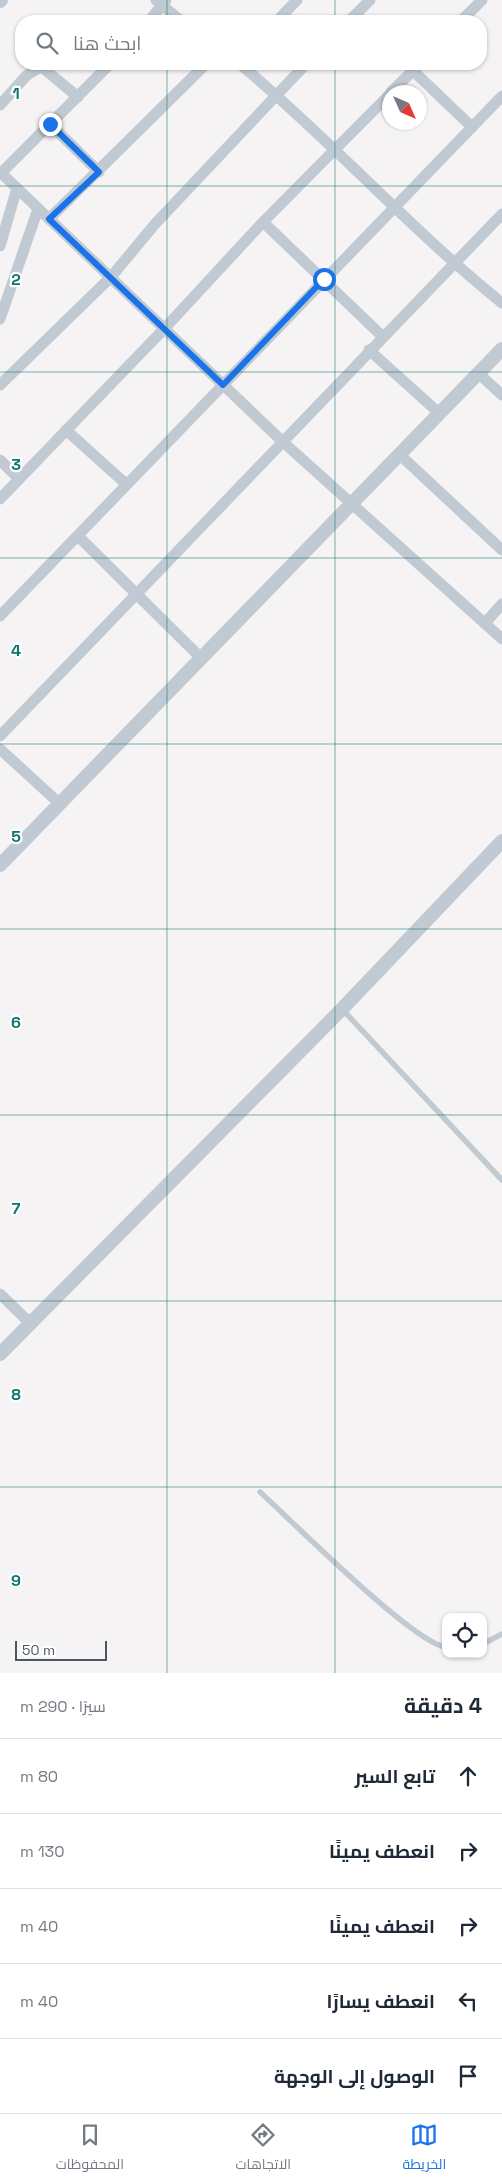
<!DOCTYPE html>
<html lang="ar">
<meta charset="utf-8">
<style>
:root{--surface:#fff;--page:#f2f2f3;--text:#1f2937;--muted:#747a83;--line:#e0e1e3;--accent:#1a73e8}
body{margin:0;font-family:"Space Grotesk",Cairo,sans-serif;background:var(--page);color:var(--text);direction:rtl}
.controls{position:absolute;right:15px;bottom:15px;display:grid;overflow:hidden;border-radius:10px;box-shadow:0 1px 4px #0004}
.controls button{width:45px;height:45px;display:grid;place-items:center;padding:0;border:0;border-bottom:1px solid var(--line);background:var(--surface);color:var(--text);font:25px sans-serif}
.compass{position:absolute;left:382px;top:85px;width:45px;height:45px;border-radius:50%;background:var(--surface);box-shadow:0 1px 4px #0004;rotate:135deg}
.scale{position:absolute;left:15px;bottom:12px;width:92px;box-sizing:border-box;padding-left:5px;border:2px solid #4a5661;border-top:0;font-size:14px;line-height:18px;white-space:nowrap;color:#4a5661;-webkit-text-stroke:4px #fff;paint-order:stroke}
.stop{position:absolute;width:15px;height:15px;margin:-11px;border:4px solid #1a73e8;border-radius:50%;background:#fff}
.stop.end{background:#1a73e8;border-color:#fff;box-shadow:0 1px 5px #0008}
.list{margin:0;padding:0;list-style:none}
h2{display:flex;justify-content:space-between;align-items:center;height:65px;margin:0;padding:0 20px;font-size:21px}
h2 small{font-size:16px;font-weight:400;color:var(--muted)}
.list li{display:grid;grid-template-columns:32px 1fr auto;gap:15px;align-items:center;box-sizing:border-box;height:75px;padding:0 20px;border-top:1px solid var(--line)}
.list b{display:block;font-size:19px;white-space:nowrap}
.list em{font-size:16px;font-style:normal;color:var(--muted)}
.icon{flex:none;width:28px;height:28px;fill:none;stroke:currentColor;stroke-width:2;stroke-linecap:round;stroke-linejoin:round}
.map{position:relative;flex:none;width:502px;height:1673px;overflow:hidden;direction:ltr}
.search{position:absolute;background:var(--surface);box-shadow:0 1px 4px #0004;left:15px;right:15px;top:15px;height:55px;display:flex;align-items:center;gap:12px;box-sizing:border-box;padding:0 18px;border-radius:20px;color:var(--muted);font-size:19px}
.sheet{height:440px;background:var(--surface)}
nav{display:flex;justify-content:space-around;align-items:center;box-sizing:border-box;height:70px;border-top:1px solid var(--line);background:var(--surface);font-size:14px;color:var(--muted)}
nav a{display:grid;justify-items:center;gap:2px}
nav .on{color:var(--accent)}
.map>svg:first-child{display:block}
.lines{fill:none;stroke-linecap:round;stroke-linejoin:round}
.service{stroke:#c1cad2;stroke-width:5.5}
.minor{stroke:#c1cad2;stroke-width:11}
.tertiary{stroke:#c1cad2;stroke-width:14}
.route{stroke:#1a73e8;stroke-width:6}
.grid{fill:none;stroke:#0f766e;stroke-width:1;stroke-opacity:0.55}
.grid-label{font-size:16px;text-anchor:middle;font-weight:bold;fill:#0f766e;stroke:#fff;stroke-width:4.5;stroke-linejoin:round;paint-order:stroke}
</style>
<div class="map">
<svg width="502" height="1673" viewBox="0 0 502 1673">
<rect width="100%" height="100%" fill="#f5f3f3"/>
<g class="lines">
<g class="service">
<polyline points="342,1009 502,1180"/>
<path d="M260 1492C291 1520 414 1644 446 1647"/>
<polyline points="483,1644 502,1634"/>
</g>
<g class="minor">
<polyline points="156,0 181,21"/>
<polyline points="149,21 166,0"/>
<polyline points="277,21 297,0"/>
<polyline points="349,21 370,0"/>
<polyline points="461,21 482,0"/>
<path d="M240 64C331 140 410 229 502 303"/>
<polyline points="406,64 472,127"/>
<polyline points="391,92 420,64"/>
<polyline points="0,105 27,75 39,68 43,68 78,97"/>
<polyline points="50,124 99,172"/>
<polyline points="0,172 282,441 502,639"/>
<polyline points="1,173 110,64"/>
<polyline points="49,219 206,64"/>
<polyline points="263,222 382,336"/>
<polyline points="0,246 17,188"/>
<polyline points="0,319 38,209"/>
<polyline points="369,350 439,413"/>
<polyline points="478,373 502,395"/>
<polyline points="0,385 111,277 155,224 306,64"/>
<polyline points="66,430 126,484"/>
<polyline points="399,454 502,550"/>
<polyline points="0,460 19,479"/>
<polyline points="0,499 164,329 263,222 390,94"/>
<polyline points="78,536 202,659"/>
<polyline points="0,616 502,96"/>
<polyline points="485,623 502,604"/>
<polyline points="0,736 502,214"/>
<polyline points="0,749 59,803"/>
<polyline points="0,1294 31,1324"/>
</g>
<g class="tertiary">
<polyline points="0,1 1,0"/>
<polyline points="0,865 502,349"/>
<polyline points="0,1354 342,1009 502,841"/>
</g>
</g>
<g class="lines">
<polyline class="route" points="50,124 99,172 49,219 223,385 324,279"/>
</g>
<path class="grid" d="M167 0V21M335 0V21M167 64V1673M335 64V1673M0 186H502M0 372H502M0 558H502M0 744H502M0 929H502M0 1115H502M0 1301H502M0 1487H502"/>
<g class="grid-label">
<text x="16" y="99">1</text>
<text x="16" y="285">2</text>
<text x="16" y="470">3</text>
<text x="16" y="656">4</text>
<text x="16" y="842">5</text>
<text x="16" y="1028">6</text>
<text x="16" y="1214">7</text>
<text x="16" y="1400">8</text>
<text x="16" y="1586">9</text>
</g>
</svg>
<div class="controls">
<button><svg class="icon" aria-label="locate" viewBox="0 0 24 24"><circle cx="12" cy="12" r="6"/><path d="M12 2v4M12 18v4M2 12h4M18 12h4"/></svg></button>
</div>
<svg class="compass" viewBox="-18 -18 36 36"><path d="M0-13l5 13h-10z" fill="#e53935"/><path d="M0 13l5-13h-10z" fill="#747a83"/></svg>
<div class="scale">50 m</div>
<div class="stop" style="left:324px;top:279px"></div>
<div class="stop end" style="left:50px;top:124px"></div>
<div class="search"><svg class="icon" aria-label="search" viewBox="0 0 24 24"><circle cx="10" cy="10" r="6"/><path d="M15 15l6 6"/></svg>ابحث هنا</div>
</div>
<section class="sheet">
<h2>4 دقيقة<small>سيرًا · 290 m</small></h2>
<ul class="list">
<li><svg class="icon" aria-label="ahead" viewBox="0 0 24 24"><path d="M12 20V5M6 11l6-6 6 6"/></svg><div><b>تابع السير</b></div><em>80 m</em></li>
<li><svg class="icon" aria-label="right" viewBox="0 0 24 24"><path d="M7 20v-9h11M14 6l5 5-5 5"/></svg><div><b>انعطف يمينًا</b></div><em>130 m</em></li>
<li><svg class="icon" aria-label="right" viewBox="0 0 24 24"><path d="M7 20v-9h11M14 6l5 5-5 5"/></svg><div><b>انعطف يمينًا</b></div><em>40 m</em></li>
<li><svg class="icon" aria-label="left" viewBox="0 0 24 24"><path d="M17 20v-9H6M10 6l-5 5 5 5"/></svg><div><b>انعطف يسارًا</b></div><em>40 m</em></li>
<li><svg class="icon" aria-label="arrive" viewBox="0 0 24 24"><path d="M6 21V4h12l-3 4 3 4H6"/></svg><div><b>الوصول إلى الوجهة</b></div></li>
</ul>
</section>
<nav>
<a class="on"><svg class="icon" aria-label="map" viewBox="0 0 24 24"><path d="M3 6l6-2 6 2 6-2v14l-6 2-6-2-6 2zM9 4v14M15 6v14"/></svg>الخريطة</a>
<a><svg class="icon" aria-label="directions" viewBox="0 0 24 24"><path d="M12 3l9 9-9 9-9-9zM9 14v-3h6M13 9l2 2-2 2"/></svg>الاتجاهات</a>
<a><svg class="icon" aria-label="saved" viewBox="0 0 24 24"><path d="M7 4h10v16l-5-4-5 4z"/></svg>المحفوظات</a>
</nav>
